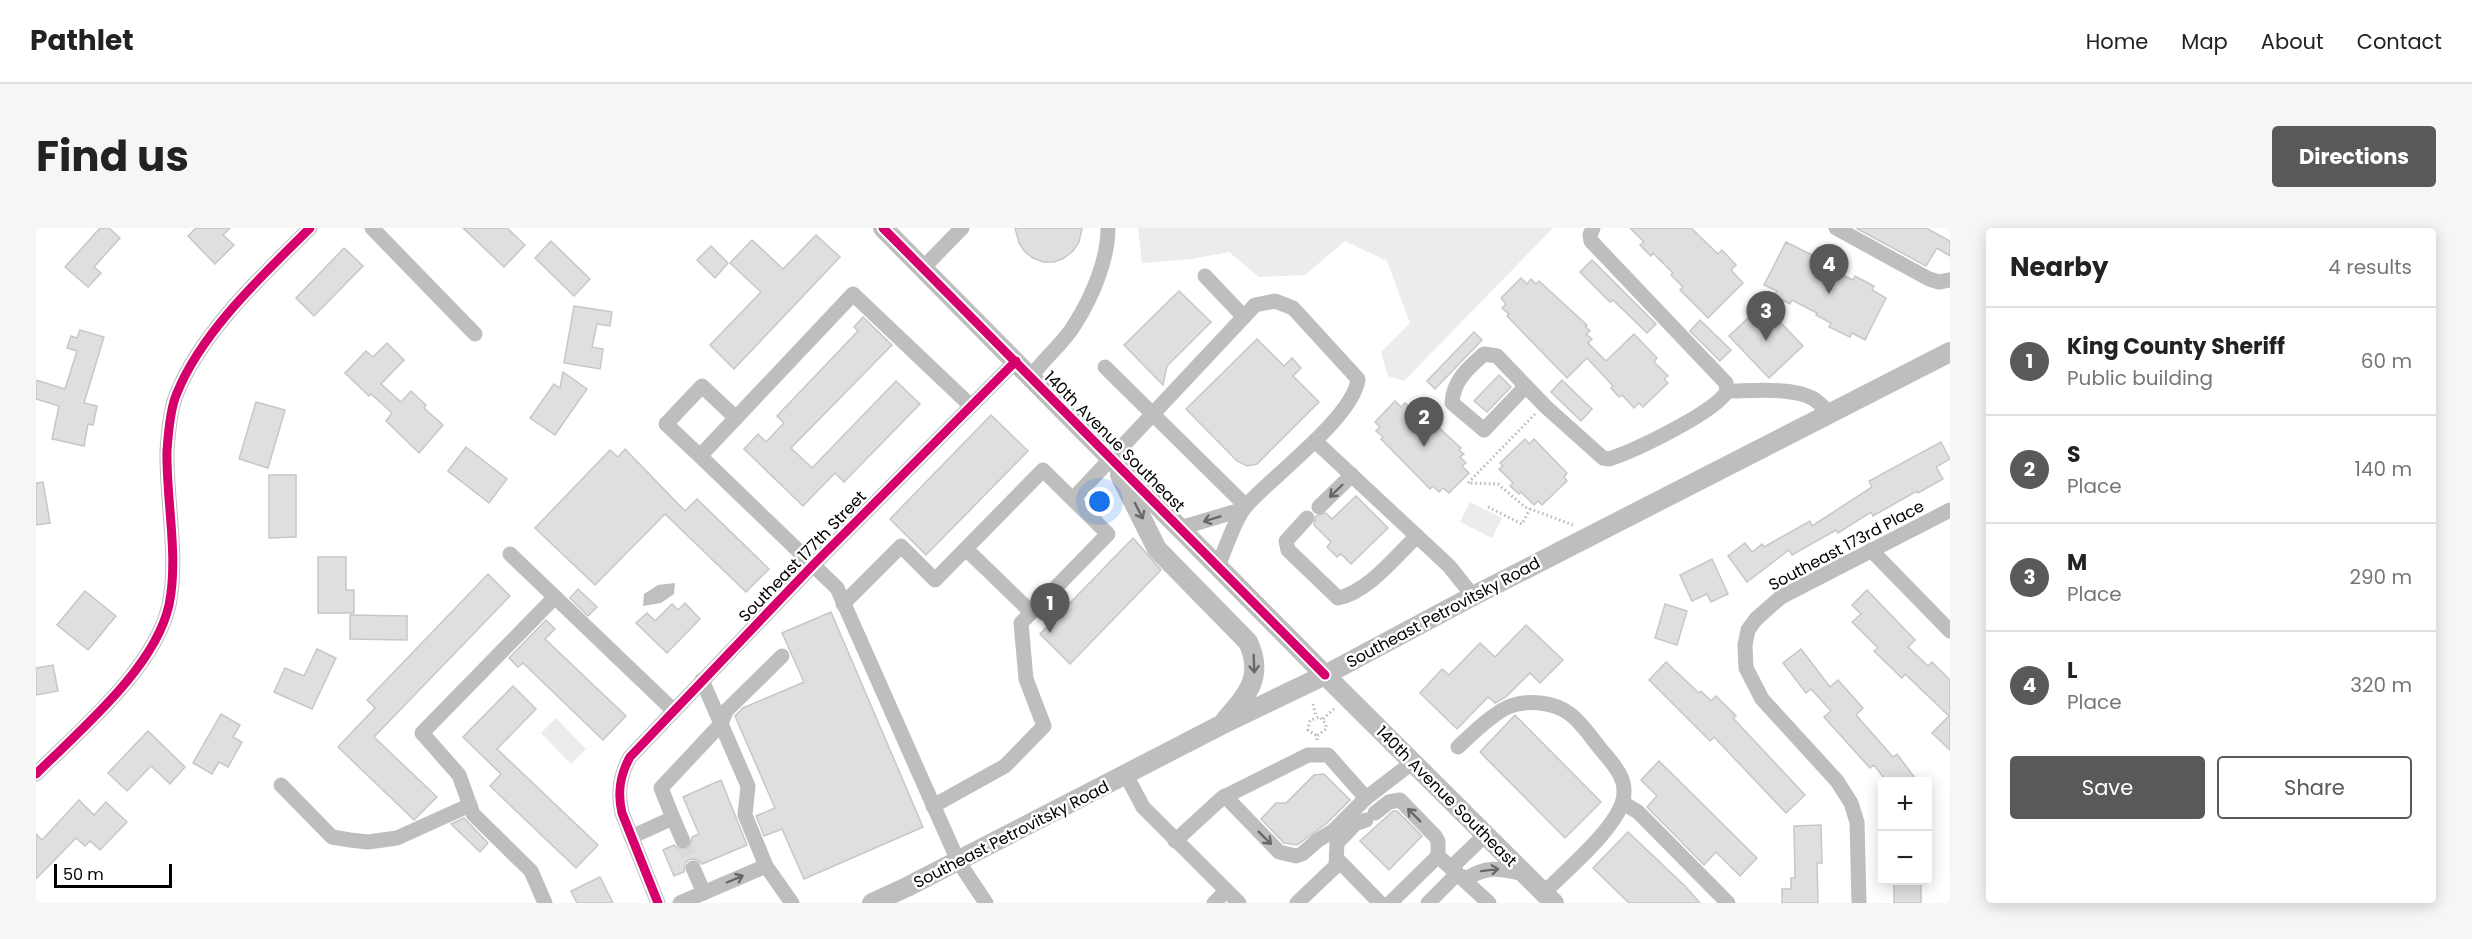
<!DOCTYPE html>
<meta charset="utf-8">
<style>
:root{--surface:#fff;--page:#f6f6f6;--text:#222;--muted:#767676;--line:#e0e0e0;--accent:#595959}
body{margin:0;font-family:Poppins,sans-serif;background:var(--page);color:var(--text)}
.controls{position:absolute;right:18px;bottom:18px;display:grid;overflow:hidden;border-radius:6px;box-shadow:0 3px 15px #0003}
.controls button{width:54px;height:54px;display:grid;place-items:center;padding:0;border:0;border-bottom:2px solid var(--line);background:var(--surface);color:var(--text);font:30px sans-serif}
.scale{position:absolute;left:18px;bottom:15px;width:118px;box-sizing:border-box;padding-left:6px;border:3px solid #000;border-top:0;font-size:16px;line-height:21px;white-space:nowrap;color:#000;-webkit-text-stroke:4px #fff;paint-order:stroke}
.you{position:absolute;left:1064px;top:274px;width:21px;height:21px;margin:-15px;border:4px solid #fff;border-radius:50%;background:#1a73e8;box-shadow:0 0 0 9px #1a73e833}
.badge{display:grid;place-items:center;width:39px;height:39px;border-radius:50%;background:var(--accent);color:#fff;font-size:20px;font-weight:700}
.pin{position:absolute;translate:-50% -50px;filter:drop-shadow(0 2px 3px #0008)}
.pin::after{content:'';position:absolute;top:32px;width:21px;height:18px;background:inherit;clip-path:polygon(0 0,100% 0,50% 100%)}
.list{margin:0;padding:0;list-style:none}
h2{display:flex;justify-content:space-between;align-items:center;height:78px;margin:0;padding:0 24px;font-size:26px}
h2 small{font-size:20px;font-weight:400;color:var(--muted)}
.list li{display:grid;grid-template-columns:39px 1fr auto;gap:18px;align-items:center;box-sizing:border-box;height:108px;padding:0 24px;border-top:2px solid var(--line)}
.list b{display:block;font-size:22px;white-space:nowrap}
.list p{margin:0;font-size:20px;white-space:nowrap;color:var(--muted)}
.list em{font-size:20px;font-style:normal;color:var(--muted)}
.actions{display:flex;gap:12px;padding:18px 24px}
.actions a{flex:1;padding:14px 0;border:2px solid var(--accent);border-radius:6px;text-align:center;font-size:21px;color:var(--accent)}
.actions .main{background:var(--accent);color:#fff}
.map{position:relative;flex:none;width:1914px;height:675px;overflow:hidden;border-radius:6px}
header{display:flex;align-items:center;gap:36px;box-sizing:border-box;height:84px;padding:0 30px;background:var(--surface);border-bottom:2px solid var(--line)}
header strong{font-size:28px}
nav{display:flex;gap:33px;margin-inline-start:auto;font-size:21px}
.intro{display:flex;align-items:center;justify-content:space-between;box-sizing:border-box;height:144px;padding:0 36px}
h1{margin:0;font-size:42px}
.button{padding:15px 27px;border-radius:6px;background:var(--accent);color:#fff;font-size:21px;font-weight:700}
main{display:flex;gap:36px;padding:0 36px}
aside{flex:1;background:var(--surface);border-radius:6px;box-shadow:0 3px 15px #0003}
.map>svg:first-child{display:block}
.green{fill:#ececec}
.water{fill:#bfbfbf}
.building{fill:#dfdfdf;stroke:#c7c7c7;stroke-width:1.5}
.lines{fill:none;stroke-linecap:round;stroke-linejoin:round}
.minor-tunnel{stroke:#d9d9d9;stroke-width:15;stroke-dasharray:15 8;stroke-linecap:butt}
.path{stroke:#b9b9b9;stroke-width:3;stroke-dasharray:1.5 3;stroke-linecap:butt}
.minor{stroke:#bebebe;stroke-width:15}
.major{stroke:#bebebe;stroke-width:20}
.cycleway-casing{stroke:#fff;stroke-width:13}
.cycleway{stroke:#d6006c;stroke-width:9}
.oneway{stroke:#686868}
.labels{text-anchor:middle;stroke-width:5;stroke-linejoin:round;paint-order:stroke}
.street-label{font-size:16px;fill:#000;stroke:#fff}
</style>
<header>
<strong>Pathlet</strong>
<nav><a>Home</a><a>Map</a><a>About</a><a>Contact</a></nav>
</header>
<div class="intro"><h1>Find us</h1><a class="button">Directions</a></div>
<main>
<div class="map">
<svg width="1914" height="675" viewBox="0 0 1914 675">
<rect width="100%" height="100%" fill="#fff"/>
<g class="green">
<polygon points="1102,0 1517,0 1368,153 1352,148 1345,124 1374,95 1351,33 1309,13 1269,47 1223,49 1193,24 1156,31 1106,35"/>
<polygon points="1434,274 1466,290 1456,310 1424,294"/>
<polygon points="520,490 550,521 535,536 505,505"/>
</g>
<polygon class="water" points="639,355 638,366 625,375 607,378 608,366 622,357"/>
<g class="building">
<polygon points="64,0 73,0 84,10 58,39 65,45 52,59 29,39"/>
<polygon points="160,0 194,0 187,7 198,17 179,36 152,8"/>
<polygon points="427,0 471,0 489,17 468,39"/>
<polygon points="979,0 1046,0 1043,14 1037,23 1028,30 1018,34 1007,34 997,30 989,24 983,15"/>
<polygon points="1594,0 1655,0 1682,26 1686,22 1700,37 1695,42 1707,55 1672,90 1644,62 1647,59 1635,47 1637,45 1617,25 1615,28 1604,17 1608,14"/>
<polygon points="1820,0 1890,0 1914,13 1914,28 1901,20 1890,38"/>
<polygon points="780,7 804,29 698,141 674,117 725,64 694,35 716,12 747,41"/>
<polygon points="515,13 554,51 538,68 499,30"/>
<polygon points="1750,14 1780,29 1778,33 1802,45 1817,52 1819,48 1838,58 1836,62 1850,70 1829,112 1816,105 1814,109 1793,99 1795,95 1780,87 1781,85 1756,72 1754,76 1737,67 1741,63 1728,57"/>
<polygon points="675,18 692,35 679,50 661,32"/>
<polygon points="308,20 327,38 278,88 260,70"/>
<polygon points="1556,32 1620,96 1611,105 1577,72 1574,74 1544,44"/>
<polygon points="1485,50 1491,56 1495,51 1500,56 1503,53 1551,97 1549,98 1554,103 1550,106 1556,111 1552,115 1570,133 1598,106 1621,130 1618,134 1632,148 1628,151 1632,155 1607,179 1603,175 1598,180 1586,167 1583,169 1575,160 1577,158 1551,130 1531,150 1471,88 1473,86 1466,80 1470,76 1465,70"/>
<polygon points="1143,63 1175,94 1131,138 1127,157 1088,117"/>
<polygon points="1727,76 1767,118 1733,150 1693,108"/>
<polygon points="538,78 576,84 574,98 561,96 556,119 567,121 564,141 528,135"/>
<polygon points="827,89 856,117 755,220 776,240 860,153 884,176 808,254 799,245 767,278 708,221 722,206 730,214 748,195 741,188 822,103 818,99"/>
<polygon points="1664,92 1695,122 1684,133 1654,103"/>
<polygon points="44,102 68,109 48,175 61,178 57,197 52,196 48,218 16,211 23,178 0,171 0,152 29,161 41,123 31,120 35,108 41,110"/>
<polygon points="1438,104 1446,112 1399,161 1391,153"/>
<polygon points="1221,111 1248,138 1256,130 1265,140 1257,148 1283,174 1221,236 1211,238 1201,233 1150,181"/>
<polygon points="351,115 368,132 345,156 365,174 375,163 390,177 388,180 407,197 383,225 350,193 356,185 335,166 333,168 309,145 330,123 337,129"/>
<polygon points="527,144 551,161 519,207 494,190 518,156 524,160"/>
<polygon points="1463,147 1475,159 1451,184 1438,173"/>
<polygon points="1526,152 1556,181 1545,193 1515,164"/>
<polygon points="1359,173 1365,179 1369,175 1374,179 1377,176 1425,220 1423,222 1428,226 1424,229 1430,235 1426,238 1433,245 1413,265 1407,260 1403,264 1397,258 1394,261 1345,211 1347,209 1340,203 1344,199 1339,194"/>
<polygon points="220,174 249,182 232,240 203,231"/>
<polygon points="955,187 992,223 890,327 854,291"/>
<polygon points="1489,211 1493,216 1498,211 1531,245 1528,249 1531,253 1506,277 1502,273 1498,277 1485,264 1483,266 1474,258 1477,255 1463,241 1467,238 1464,235"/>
<polygon points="1905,214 1914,231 1900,239 1907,251 1882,265 1881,263 1837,288 1835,284 1802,305 1800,302 1756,327 1753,322 1711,354 1692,328 1709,315 1716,324 1726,316 1728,319 1774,293 1776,298 1836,259 1833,253"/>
<polygon points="430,219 471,251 453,275 412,243"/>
<polygon points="589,221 649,283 661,271 733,341 710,364 629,286 559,357 499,300 574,222 582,229"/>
<polygon points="233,247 260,247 260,309 233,310"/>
<polygon points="7,254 14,295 0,297 0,255"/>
<polygon points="1320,268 1352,300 1315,336 1305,326 1301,329 1291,319 1295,314 1278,297 1280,288 1290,285 1296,291"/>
<polygon points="1097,310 1125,342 1034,436 1004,406"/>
<polygon points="282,329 310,329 310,362 318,362 318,385 282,385"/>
<polygon points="1676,331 1692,366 1675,374 1671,366 1656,373 1644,347"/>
<polygon points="452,346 474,368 338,509 401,569 378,592 302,519 339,480 331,472"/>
<polygon points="542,361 561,379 552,388 534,370"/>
<polygon points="1831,362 1879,412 1872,419 1892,438 1896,434 1914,452 1914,522 1896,505 1913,488 1869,446 1866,450 1838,423 1842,420 1816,394 1825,386 1816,377"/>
<polygon points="49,363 80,388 52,422 21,397"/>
<polygon points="649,375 664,391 631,425 600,395 611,385 619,393 636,376 642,382"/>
<polygon points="1629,376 1651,383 1641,417 1619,410"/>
<polygon points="795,384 887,599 768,651 746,601 728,608 720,588 739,580 699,488 707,480 768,454 746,405"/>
<polygon points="314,387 371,388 371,412 314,411"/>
<polygon points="510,392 519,401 509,411 590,488 567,512 487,435 482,439 473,430"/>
<polygon points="1490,397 1527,432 1504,455 1494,445 1470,469 1459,475 1452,469 1421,501 1384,465 1406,441 1413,447 1444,415 1459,429"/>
<polygon points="281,421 300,430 276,481 238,464 249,440 268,448"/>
<polygon points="1765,421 1794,459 1802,452 1827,480 1820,487 1857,529 1861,526 1882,554 1851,554 1838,537 1834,540 1788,489 1795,483 1775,461 1770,465 1747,435"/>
<polygon points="1630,434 1663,465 1665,463 1675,473 1680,468 1700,488 1697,490 1769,567 1750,585 1678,509 1674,513 1613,452"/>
<polygon points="17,437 22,463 0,467 0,440"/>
<polygon points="477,458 500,481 461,521 562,617 540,640 454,558 465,546 427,509"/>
<polygon points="185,486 204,497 197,509 206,514 192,539 183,534 176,546 157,535"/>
<polygon points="1479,487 1565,574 1529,610 1444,524"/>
<polygon points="112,503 149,539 134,556 115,538 91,563 72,545"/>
<polygon points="1623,533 1721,630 1704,648 1680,624 1668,637 1611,579 1621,568 1605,552"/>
<polygon points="1288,546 1314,572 1291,595 1261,617 1248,615 1225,591 1240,575 1250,575 1278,547"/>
<polygon points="685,552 711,617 666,636 662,632 654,631 649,635 648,644 638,648 627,622 638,617 642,621 650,622 655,618 656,609 663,606 647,569"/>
<polygon points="43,572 58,587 70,574 91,594 64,622 54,613 49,618 40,610 0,651 0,606 6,612"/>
<polygon points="1357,583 1361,583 1386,608 1353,642 1324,613"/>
<polygon points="428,590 452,615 444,624 415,596"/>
<polygon points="1785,597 1786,635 1781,635 1782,675 1746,675 1746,661 1755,661 1755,650 1759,650 1758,598"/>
<polygon points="1592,604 1649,658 1664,675 1593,675 1557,640"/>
<polygon points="564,649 577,675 541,675 535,663"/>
<rect x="1858" y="652" width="27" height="23"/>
</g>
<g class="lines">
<polyline class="minor-tunnel" points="647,613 657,640"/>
<g class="path">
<polyline points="1499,186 1432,255 1462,256 1489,279 1537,297"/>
<polyline points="1452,279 1486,296 1494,281"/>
<polyline points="1277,476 1280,489"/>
<polyline points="1287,491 1299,480"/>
<polyline points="1281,512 1281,508 1290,501 1290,496 1284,489 1274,492 1272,502 1281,508"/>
</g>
<g class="minor">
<polyline points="336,0 439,106"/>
<polyline points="1800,0 1893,51 1903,54 1914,52"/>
<polyline points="887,40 926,0"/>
<polyline points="1169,48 1208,89"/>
<polyline points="1069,139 1210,278"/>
<path d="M995 149C1008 130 1028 115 1039 96 1056 69 1072 32 1072 0"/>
<path d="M1490 158 1448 202 1416 175C1417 153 1432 140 1448 126L1461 128 1510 179 1567 230 1573 231C1598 223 1680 184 1691 163L1690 155 1555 13 1554 7 1557 0"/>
<path d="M1691 163C1715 163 1755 159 1776 170 1782 173 1788 180 1794 185"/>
<polyline points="935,178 817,66 664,228 801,360 922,633 950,675"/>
<polyline points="1279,213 1413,338 1437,368"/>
<polyline points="664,228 630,196 666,158 700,190"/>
<path d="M1037 271 1219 77 1239 73 1257 80 1322 151C1318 189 1235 249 1209 279 1198 293 1189 322 1182 338"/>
<polyline points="1283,279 1316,247"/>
<path d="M1271 290 1250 313 1252 322 1302 370C1332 364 1359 329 1381 308"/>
<polyline points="1144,300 1208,281"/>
<polyline points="930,321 995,384"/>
<polyline points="1835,322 1914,403"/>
<polyline points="474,326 637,482"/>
<polyline points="807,376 865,318 899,352 1007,242 1072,306 985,395 990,451 1008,498 969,538 897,578"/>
<polyline points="666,452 712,558 709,587 730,638 756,675"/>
<path d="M1422 519C1435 507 1456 486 1472 479 1491 471 1518 474 1534 486 1546 495 1557 512 1567 524 1579 538 1592 552 1587 572 1580 601 1529 643 1508 665"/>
<path d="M0 546C44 502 119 440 133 377 143 329 130 272 131 223 132 208 135 178 141 165 166 103 227 47 274 0"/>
<polyline points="1090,547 1107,579 1203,675"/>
<polyline points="245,557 296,609 314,612 332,614 361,610 434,577"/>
<polyline points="1189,568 1243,624 1260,628 1266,626 1282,612 1297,603 1330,570 1377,534"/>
<polyline points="1587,575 1602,584 1692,675"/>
<polyline points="1339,585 1353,574 1364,572 1399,608 1402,613 1402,628 1453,675"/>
<polyline points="637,590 647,613"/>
<polyline points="595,609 637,590 625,560 685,496 690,483 746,428"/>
<polyline points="1139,613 1186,570 1272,527 1292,527 1330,570"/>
<polyline points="1300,637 1301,615 1319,596 1330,592"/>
<polyline points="657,640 668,665"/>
<path d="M1420 647 1431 650C1454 637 1464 641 1489 646"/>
<polyline points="1420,647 1419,636 1450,606"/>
<polyline points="509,675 495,643 437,586 423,547 386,505 519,369"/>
<path d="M622 675 586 585C581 564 584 547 594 529L778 336 980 133"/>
<polyline points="644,675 730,638"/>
<polyline points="1178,675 1190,663"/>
<polyline points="1261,675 1304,634 1344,675"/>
<polyline points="1354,675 1402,628"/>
<polyline points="1392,675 1420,647"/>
<polyline points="1823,675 1821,594 1815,575 1801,553 1726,471 1710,440 1709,417 1712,402 1720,391 1745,369 1914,282"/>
</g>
<g class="major">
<polyline points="847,0 1289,447 1518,675"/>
<path d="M1084 247 1121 321 1212 414C1228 448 1212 466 1190 491"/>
<polyline points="836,675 871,659 1185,497 1289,447 1437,368 1914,124"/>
</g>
<g class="cycleway-casing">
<g id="cycleway">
<polyline points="847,0 1289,447"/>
<path d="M0 546C44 502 119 440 133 377 143 329 130 272 131 223 132 208 135 178 141 165 166 103 227 47 274 0"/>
<path d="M622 675 586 585C581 564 584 547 594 529L778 336 980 133"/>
</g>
</g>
<use href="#cycleway" class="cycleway"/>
</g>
<defs><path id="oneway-shaft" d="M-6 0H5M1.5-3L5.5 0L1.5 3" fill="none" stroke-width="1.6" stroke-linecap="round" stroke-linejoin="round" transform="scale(1.5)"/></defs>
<g class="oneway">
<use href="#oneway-shaft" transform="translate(1300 263) rotate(136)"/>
<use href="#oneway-shaft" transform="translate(1103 283) rotate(63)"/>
<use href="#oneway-shaft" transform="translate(1176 291) rotate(163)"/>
<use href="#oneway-shaft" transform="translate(1218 436) rotate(88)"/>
<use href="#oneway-shaft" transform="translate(1378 587) rotate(-135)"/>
<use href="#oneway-shaft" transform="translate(1229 610) rotate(45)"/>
<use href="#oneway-shaft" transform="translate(1454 642) rotate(-7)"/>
<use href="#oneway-shaft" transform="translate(699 651) rotate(-23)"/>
</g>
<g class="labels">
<g class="street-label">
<text transform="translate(1079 213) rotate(45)" y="6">140th Avenue Southeast</text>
<text transform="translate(1810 317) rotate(-28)" y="6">Southeast 173rd Place</text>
<text transform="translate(766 328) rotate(-46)" y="6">Southeast 177th Street</text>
<text transform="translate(1407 384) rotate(-28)" y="6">Southeast Petrovitsky Road</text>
<text transform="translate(1411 568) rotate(45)" y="6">140th Avenue Southeast</text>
<text transform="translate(975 606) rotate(-27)" y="6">Southeast Petrovitsky Road</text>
</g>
</g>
</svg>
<div class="controls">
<button>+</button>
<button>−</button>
</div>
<div class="scale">50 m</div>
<div class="you"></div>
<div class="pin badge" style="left:1014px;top:405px">1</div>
<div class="pin badge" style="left:1388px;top:219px">2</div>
<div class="pin badge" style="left:1730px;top:113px">3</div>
<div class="pin badge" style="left:1793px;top:66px">4</div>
</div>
<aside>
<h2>Nearby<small>4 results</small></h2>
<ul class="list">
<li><span class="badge">1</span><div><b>King County Sheriff</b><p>Public building</p></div><em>60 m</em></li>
<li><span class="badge">2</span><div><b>S</b><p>Place</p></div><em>140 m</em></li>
<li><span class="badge">3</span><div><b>M</b><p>Place</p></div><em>290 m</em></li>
<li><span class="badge">4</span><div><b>L</b><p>Place</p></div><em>320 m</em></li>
</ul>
<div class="actions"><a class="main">Save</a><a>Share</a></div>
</aside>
</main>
